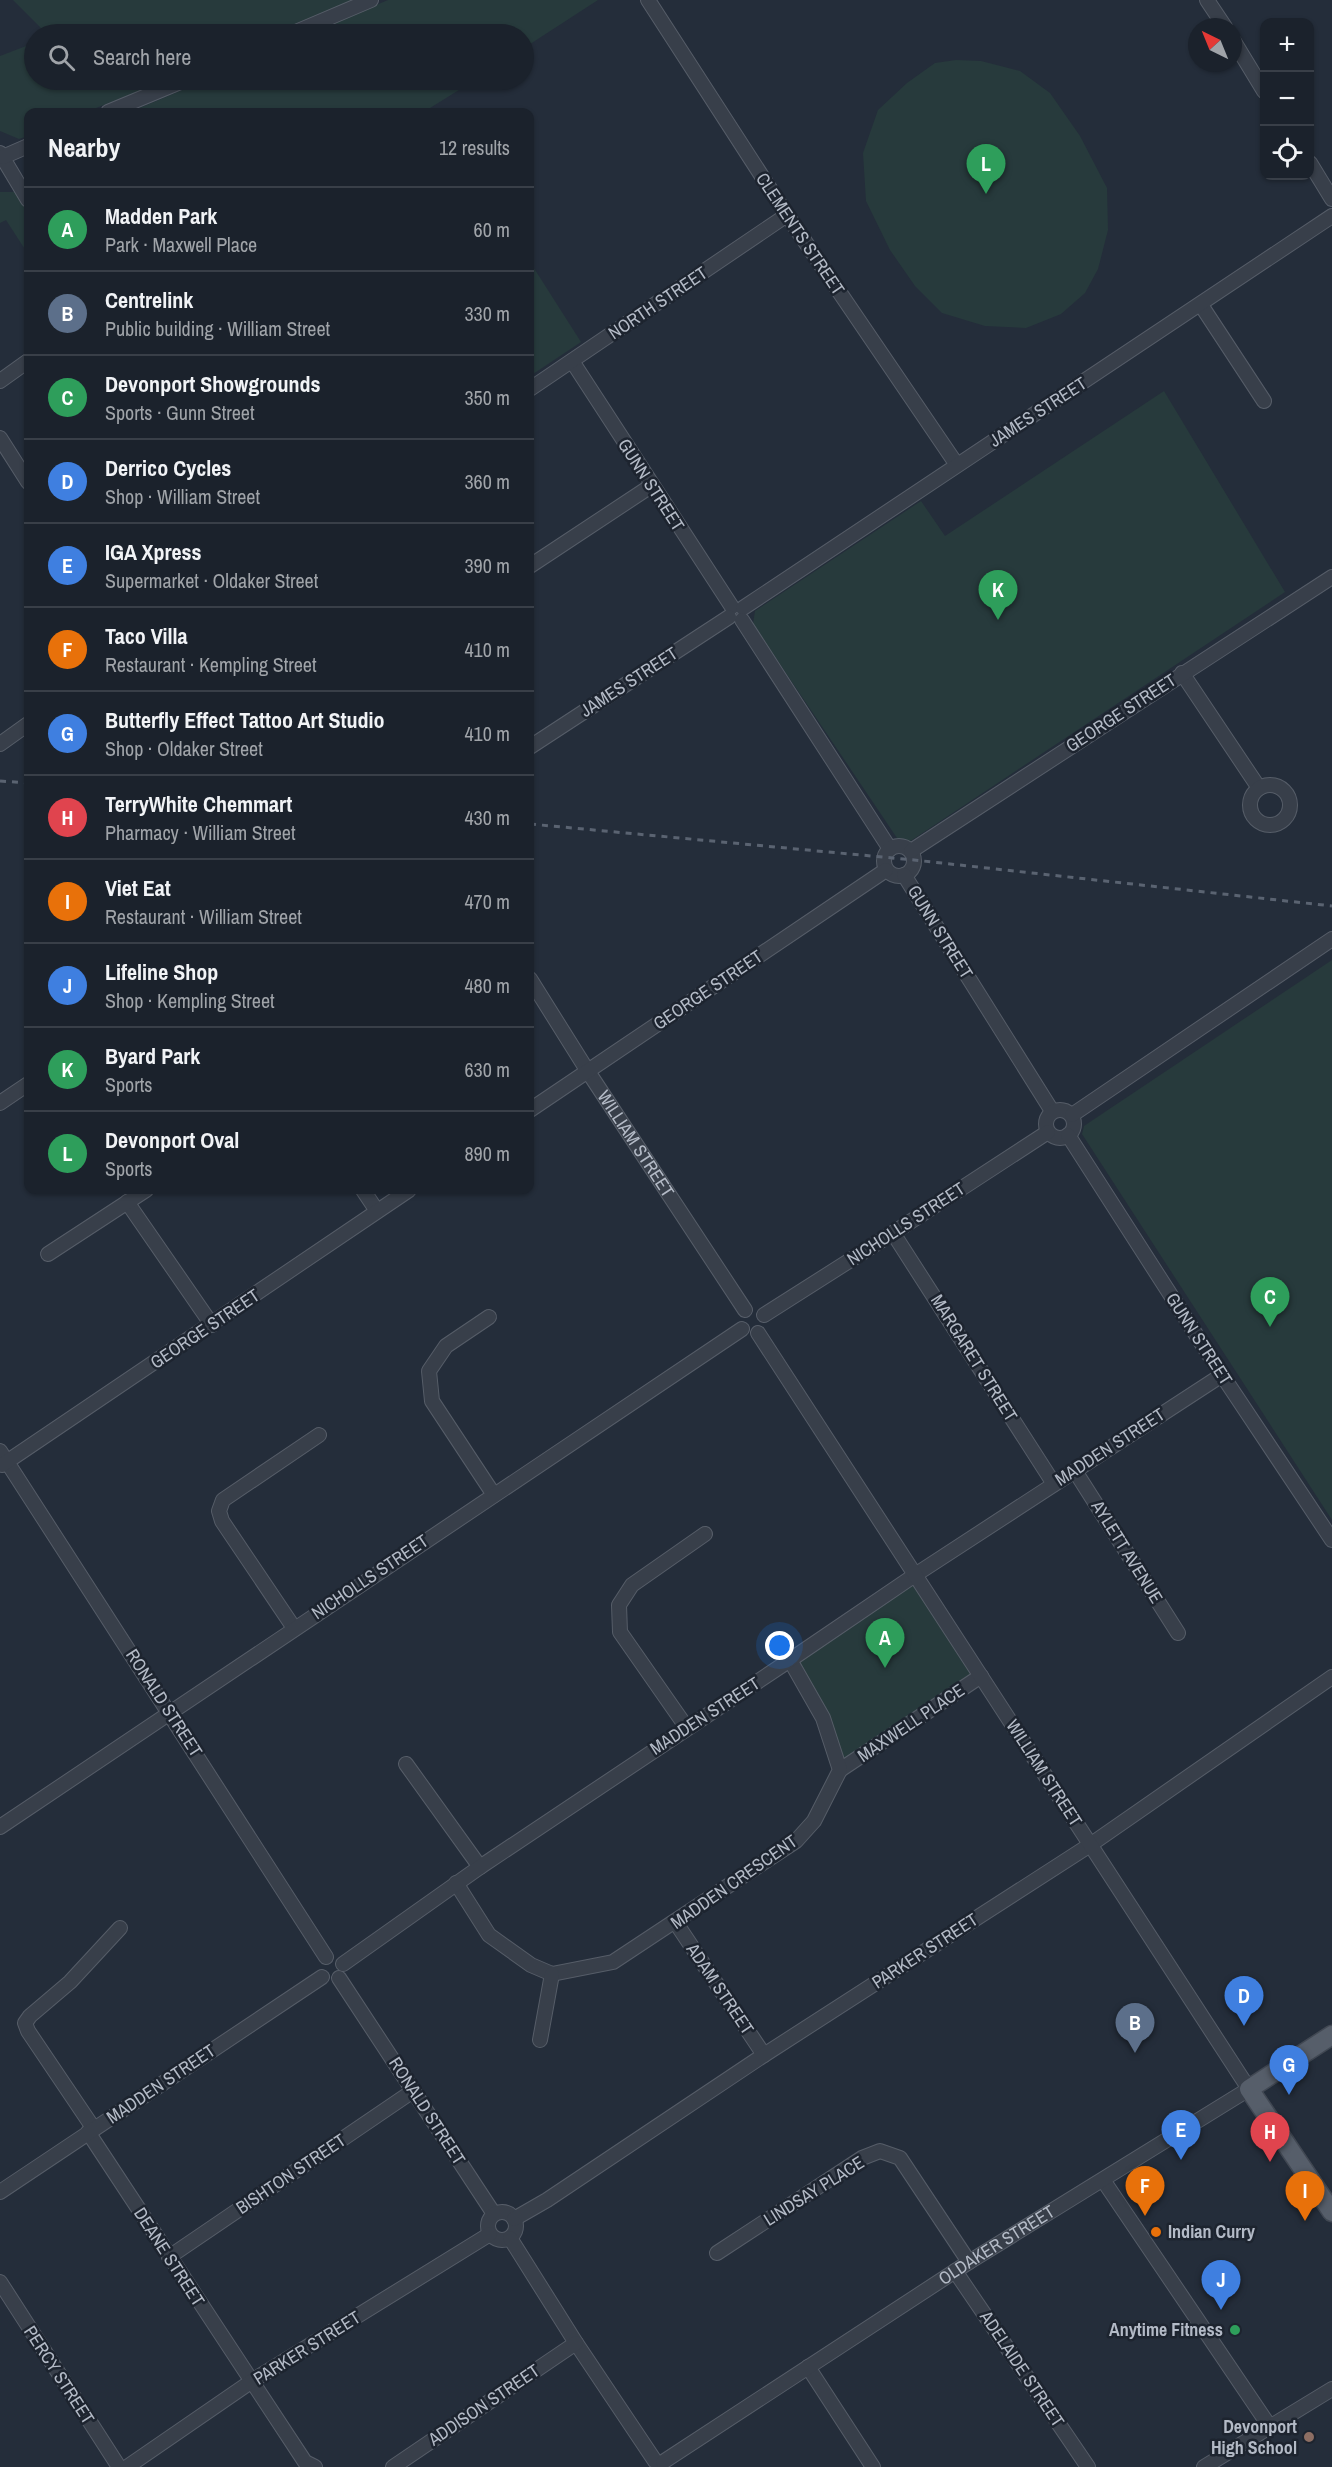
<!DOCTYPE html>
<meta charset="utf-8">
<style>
:root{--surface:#1b222c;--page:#282f38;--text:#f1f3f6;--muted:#a0a4a9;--line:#393f48;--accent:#8db4f0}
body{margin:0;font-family:"Archivo Narrow",sans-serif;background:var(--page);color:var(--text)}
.controls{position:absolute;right:18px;top:18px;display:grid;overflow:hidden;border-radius:12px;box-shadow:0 2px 4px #0004}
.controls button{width:54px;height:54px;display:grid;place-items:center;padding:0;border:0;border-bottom:2px solid var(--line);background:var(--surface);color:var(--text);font:30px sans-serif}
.compass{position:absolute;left:1188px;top:18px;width:54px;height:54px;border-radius:50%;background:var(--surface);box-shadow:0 2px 4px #0004;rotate:317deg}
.you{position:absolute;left:780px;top:1646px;width:21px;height:21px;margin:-15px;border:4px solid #fff;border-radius:50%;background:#1a73e8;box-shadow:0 0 0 9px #1a73e833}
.badge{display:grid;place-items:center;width:39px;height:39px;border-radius:50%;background:var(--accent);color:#fff;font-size:20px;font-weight:700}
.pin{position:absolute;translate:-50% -50px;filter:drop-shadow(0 2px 3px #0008)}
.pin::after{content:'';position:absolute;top:32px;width:21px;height:18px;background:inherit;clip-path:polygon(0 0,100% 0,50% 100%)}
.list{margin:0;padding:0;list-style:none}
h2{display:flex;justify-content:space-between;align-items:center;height:78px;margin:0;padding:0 24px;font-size:26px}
h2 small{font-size:20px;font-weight:400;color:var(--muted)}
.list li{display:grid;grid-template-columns:39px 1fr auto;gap:18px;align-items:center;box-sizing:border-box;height:84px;padding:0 24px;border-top:2px solid var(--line)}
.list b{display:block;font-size:22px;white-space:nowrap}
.list p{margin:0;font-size:20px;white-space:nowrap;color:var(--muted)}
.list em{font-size:20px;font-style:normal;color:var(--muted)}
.icon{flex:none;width:33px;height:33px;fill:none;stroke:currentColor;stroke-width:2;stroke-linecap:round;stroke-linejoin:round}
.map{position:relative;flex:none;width:1332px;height:2467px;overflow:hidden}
.search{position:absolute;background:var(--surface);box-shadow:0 2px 4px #0004;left:24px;top:24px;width:510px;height:66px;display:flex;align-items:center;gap:15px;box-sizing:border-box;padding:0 21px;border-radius:33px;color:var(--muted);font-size:22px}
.panel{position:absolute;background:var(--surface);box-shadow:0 2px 4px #0004;left:24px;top:108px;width:510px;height:1086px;border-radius:12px}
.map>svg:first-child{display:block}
.green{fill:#273a3c}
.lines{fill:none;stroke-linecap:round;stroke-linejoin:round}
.minor-casing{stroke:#565d68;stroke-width:16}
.major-casing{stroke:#414853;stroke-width:21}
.minor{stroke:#383f4a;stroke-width:14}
.major{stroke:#565e6a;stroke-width:18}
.rail{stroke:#5a6371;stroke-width:3;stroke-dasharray:6 6;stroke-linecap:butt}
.food-dot{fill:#e8710a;stroke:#1d242f;stroke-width:2}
.leisure-dot{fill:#2e9e5b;stroke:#1d242f;stroke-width:2}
.education-dot{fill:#8d6e63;stroke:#1d242f;stroke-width:2}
.labels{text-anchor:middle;stroke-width:5;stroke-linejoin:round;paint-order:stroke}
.street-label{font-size:18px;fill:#b3bac6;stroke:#1d242f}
.poi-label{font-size:18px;font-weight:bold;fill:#b3bac6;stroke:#1d242f;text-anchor:end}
</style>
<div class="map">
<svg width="1332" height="2467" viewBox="0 0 1332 2467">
<rect width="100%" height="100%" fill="#242d3a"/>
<g class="green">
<polygon points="13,0 361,0 277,34 47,34"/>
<polygon points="388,0 598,0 524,48 524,34 308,34"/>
<polygon points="34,43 34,80 167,80 86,112 28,112 28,136 19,139 0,131 0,56"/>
<polygon points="956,60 981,61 1020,71 1050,93 1080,136 1107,188 1108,230 1098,269 1085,293 1061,314 1026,328 985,326 942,313 915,286 890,250 866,201 863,153 878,110 907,83 935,63"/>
<polygon points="206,80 475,80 430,108 432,112 130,112"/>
<polygon points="0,192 16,192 28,213 28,254 6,220 0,223"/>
<polygon points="530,262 581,342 530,376"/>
<polygon points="1164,391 1285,592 909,842 899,841 753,624 755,611 921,501 945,536"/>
<polygon points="1332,960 1332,1520 1082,1134 1084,1126"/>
<polygon points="915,1575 981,1676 840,1770 790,1660"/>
</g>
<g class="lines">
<g class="minor-casing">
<g id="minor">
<polyline points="648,0 787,215 957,465"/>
<polyline points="1207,0 1225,27"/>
<polyline points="291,34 371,0"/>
<polyline points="1233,40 1264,91"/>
<polyline points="108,112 185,80"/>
<polyline points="0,153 28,200"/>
<polyline points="3,157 28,146"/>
<polyline points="1310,163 1332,199"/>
<polyline points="1201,305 1264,401"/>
<polyline points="572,361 732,607"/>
<polyline points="0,381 28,361"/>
<polyline points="530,389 787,215"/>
<polyline points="0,438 28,482"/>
<polyline points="530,566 651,486"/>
<polyline points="743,608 1332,216"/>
<polyline points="742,620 890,849"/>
<polyline points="1182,673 1259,788"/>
<polyline points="0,744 28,724"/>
<polyline points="530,747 729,617"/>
<circle cx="1270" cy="805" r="20"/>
<circle cx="899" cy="861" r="15"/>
<polyline points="911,851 1332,577"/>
<polyline points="904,875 1052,1111"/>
<path id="s1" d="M530 979 587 1070 745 1310"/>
<polyline points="0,1103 28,1084"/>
<circle cx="1060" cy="1124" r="14"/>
<polyline points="530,1110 886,870"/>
<polyline points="1072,1115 1332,939"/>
<polyline points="1068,1135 1222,1375 1332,1540"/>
<polyline points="363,1190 377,1211"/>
<polyline points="127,1202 212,1325"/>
<polyline points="893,1233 1054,1484"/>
<polyline points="48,1254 146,1190"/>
<polyline points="764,1315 893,1233 1048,1132"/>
<polyline points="489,1317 446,1346 429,1371 432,1401 494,1495"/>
<polyline points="0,1451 326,1957"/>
<polyline points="2,1465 409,1190"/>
<polyline points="1075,1471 1178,1633"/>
<polyline points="294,1628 222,1521 219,1511 223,1500 319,1435"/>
<polyline points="687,1728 620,1632 619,1605 632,1585 705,1534"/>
<polyline points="406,1764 480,1867"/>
<polyline points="840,1770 981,1676"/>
<polyline points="0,1827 742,1329"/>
<polyline points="456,1883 489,1935 531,1965 552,1974 613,1962 796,1841 814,1821 840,1770 823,1718 790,1660"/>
<polyline points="676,1923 764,2055"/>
<polyline points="343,1964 480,1867 790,1660 915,1575 1222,1375"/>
<polyline points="339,1978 494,2214"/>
<polyline points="540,2040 552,1974"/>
<polyline points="94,2129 28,2031 25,2023 30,2016 70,1982 120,1928"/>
<polyline points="88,2132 305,2462 315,2467"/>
<polyline points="1103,2180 1270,2427"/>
<polyline points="0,2192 322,1977"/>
<circle cx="502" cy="2226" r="14"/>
<polyline points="514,2219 547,2200 764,2055 1090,1845 1332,1677"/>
<polyline points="510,2238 576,2343 655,2461"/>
<polyline points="717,2253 862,2158 880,2151 900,2158 969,2262"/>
<polyline points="169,2257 413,2091"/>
<polyline points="955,2271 1088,2467"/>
<polyline points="0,2282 119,2467"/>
<polyline points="808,2367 873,2467"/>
<path id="s2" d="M663 2462 969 2262 1249 2089 758 1333"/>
<polyline points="127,2467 252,2381 490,2234"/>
<polyline points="393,2467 576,2343"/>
<polyline points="1204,2467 1332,2389"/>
</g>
</g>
<g class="major-casing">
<polyline id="major" points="1332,2035 1249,2089 1332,2212"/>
</g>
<use href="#minor" class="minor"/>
<use href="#major" class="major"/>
<g class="rail">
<polyline points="0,781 28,783"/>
<polyline points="530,824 914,860 1332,906"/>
</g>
</g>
<circle class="food-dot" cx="1156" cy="2232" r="6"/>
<circle class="leisure-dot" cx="1235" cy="2330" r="6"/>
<circle class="education-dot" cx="1309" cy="2437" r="6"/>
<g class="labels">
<g class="street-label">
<text transform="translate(800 234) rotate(56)" y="6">CLEMENTS STREET</text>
<text transform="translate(658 303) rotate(-34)" y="6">NORTH STREET</text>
<text transform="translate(1038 412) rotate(-33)" y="6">JAMES STREET</text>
<text transform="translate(651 485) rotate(57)" y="6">GUNN STREET</text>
<text transform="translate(629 682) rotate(-33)" y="6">JAMES STREET</text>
<text transform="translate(1121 713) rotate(-33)" y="6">GEORGE STREET</text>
<text transform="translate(940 932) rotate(58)" y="6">GUNN STREET</text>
<text transform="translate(708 990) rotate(-34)" y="6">GEORGE STREET</text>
<text dy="6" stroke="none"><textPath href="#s1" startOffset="196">WILLIAM STREET</textPath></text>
<text transform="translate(906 1224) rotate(-33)" y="6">NICHOLLS STREET</text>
<text transform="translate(205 1329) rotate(-34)" y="6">GEORGE STREET</text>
<text transform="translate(1199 1339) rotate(57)" y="6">GUNN STREET</text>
<text transform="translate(974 1358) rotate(58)" y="6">MARGARET STREET</text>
<text transform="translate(1110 1447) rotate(-33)" y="6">MADDEN STREET</text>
<text transform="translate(1127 1552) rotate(58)" y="6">AYLETT AVENUE</text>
<text transform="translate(370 1577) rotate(-34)" y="6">NICHOLLS STREET</text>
<text transform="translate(164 1703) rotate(57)" y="6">RONALD STREET</text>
<text transform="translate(705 1716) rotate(-33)" y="6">MADDEN STREET</text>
<text transform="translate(911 1723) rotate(-34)" y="6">MAXWELL PLACE</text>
<text transform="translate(1044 1773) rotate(57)" y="6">WILLIAM STREET</text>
<text transform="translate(734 1882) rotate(-35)" y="6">MADDEN CRESCENT</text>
<text transform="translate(925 1951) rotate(-33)" y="6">PARKER STREET</text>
<text transform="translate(720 1989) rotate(56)" y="6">ADAM STREET</text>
<text transform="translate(161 2084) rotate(-34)" y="6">MADDEN STREET</text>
<text transform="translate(427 2111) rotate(57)" y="6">RONALD STREET</text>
<text transform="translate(291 2174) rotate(-34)" y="6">BISHTON STREET</text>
<text transform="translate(814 2191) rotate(-32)" y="6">LINDSAY PLACE</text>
<text dy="6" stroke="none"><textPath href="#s2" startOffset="398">OLDAKER STREET</textPath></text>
<text transform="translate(169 2257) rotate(57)" y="6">DEANE STREET</text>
<text transform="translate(307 2348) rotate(-32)" y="6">PARKER STREET</text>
<text transform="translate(1022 2369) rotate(56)" y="6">ADELAIDE STREET</text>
<text transform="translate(59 2375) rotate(57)" y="6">PERCY STREET</text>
<text transform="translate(484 2405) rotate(-34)" y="6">ADDISON STREET</text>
</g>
<g class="poi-label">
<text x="1168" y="2238" text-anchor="start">Indian Curry</text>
<text x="1223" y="2336">Anytime Fitness</text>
<text x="1297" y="2433">Devonport<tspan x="1297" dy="21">High School</tspan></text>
</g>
</g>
</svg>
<div class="controls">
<button>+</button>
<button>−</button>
<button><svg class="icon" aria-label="locate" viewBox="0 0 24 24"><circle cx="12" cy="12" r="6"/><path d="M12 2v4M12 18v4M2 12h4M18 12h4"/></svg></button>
</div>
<svg class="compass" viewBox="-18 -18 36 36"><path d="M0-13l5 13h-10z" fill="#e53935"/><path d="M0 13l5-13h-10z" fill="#a0a4a9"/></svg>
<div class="you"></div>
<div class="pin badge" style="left:885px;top:1668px;background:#2e9e5b">A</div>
<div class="pin badge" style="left:1135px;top:2053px;background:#5c6f8a">B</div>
<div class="pin badge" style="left:1270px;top:1327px;background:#2e9e5b">C</div>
<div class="pin badge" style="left:1244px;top:2026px;background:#3f7fe0">D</div>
<div class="pin badge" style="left:1181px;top:2160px;background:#3f7fe0">E</div>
<div class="pin badge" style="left:1145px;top:2216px;background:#e8710a">F</div>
<div class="pin badge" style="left:1289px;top:2095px;background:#3f7fe0">G</div>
<div class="pin badge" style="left:1270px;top:2162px;background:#e0444e">H</div>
<div class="pin badge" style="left:1305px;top:2221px;background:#e8710a">I</div>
<div class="pin badge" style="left:1221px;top:2310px;background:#3f7fe0">J</div>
<div class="pin badge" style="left:998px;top:620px;background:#2e9e5b">K</div>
<div class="pin badge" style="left:986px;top:194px;background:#2e9e5b">L</div>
<div class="search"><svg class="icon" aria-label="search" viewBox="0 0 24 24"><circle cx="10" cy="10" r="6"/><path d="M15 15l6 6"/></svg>Search here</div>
<section class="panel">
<h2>Nearby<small>12 results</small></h2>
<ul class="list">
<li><span class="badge" style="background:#2e9e5b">A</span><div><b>Madden Park</b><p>Park · Maxwell Place</p></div><em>60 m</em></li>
<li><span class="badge" style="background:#5c6f8a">B</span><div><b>Centrelink</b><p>Public building · William Street</p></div><em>330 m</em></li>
<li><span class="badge" style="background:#2e9e5b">C</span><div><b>Devonport Showgrounds</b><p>Sports · Gunn Street</p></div><em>350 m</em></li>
<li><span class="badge" style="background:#3f7fe0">D</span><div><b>Derrico Cycles</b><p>Shop · William Street</p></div><em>360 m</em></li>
<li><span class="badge" style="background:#3f7fe0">E</span><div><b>IGA Xpress</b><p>Supermarket · Oldaker Street</p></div><em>390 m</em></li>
<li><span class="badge" style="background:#e8710a">F</span><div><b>Taco Villa</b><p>Restaurant · Kempling Street</p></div><em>410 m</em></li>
<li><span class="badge" style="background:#3f7fe0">G</span><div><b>Butterfly Effect Tattoo Art Studio</b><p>Shop · Oldaker Street</p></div><em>410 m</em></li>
<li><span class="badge" style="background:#e0444e">H</span><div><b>TerryWhite Chemmart</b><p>Pharmacy · William Street</p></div><em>430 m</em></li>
<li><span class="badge" style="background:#e8710a">I</span><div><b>Viet Eat</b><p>Restaurant · William Street</p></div><em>470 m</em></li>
<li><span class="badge" style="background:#3f7fe0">J</span><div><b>Lifeline Shop</b><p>Shop · Kempling Street</p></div><em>480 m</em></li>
<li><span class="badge" style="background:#2e9e5b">K</span><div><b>Byard Park</b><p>Sports</p></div><em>630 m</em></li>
<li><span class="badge" style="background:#2e9e5b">L</span><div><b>Devonport Oval</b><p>Sports</p></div><em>890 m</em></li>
</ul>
</section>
</div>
